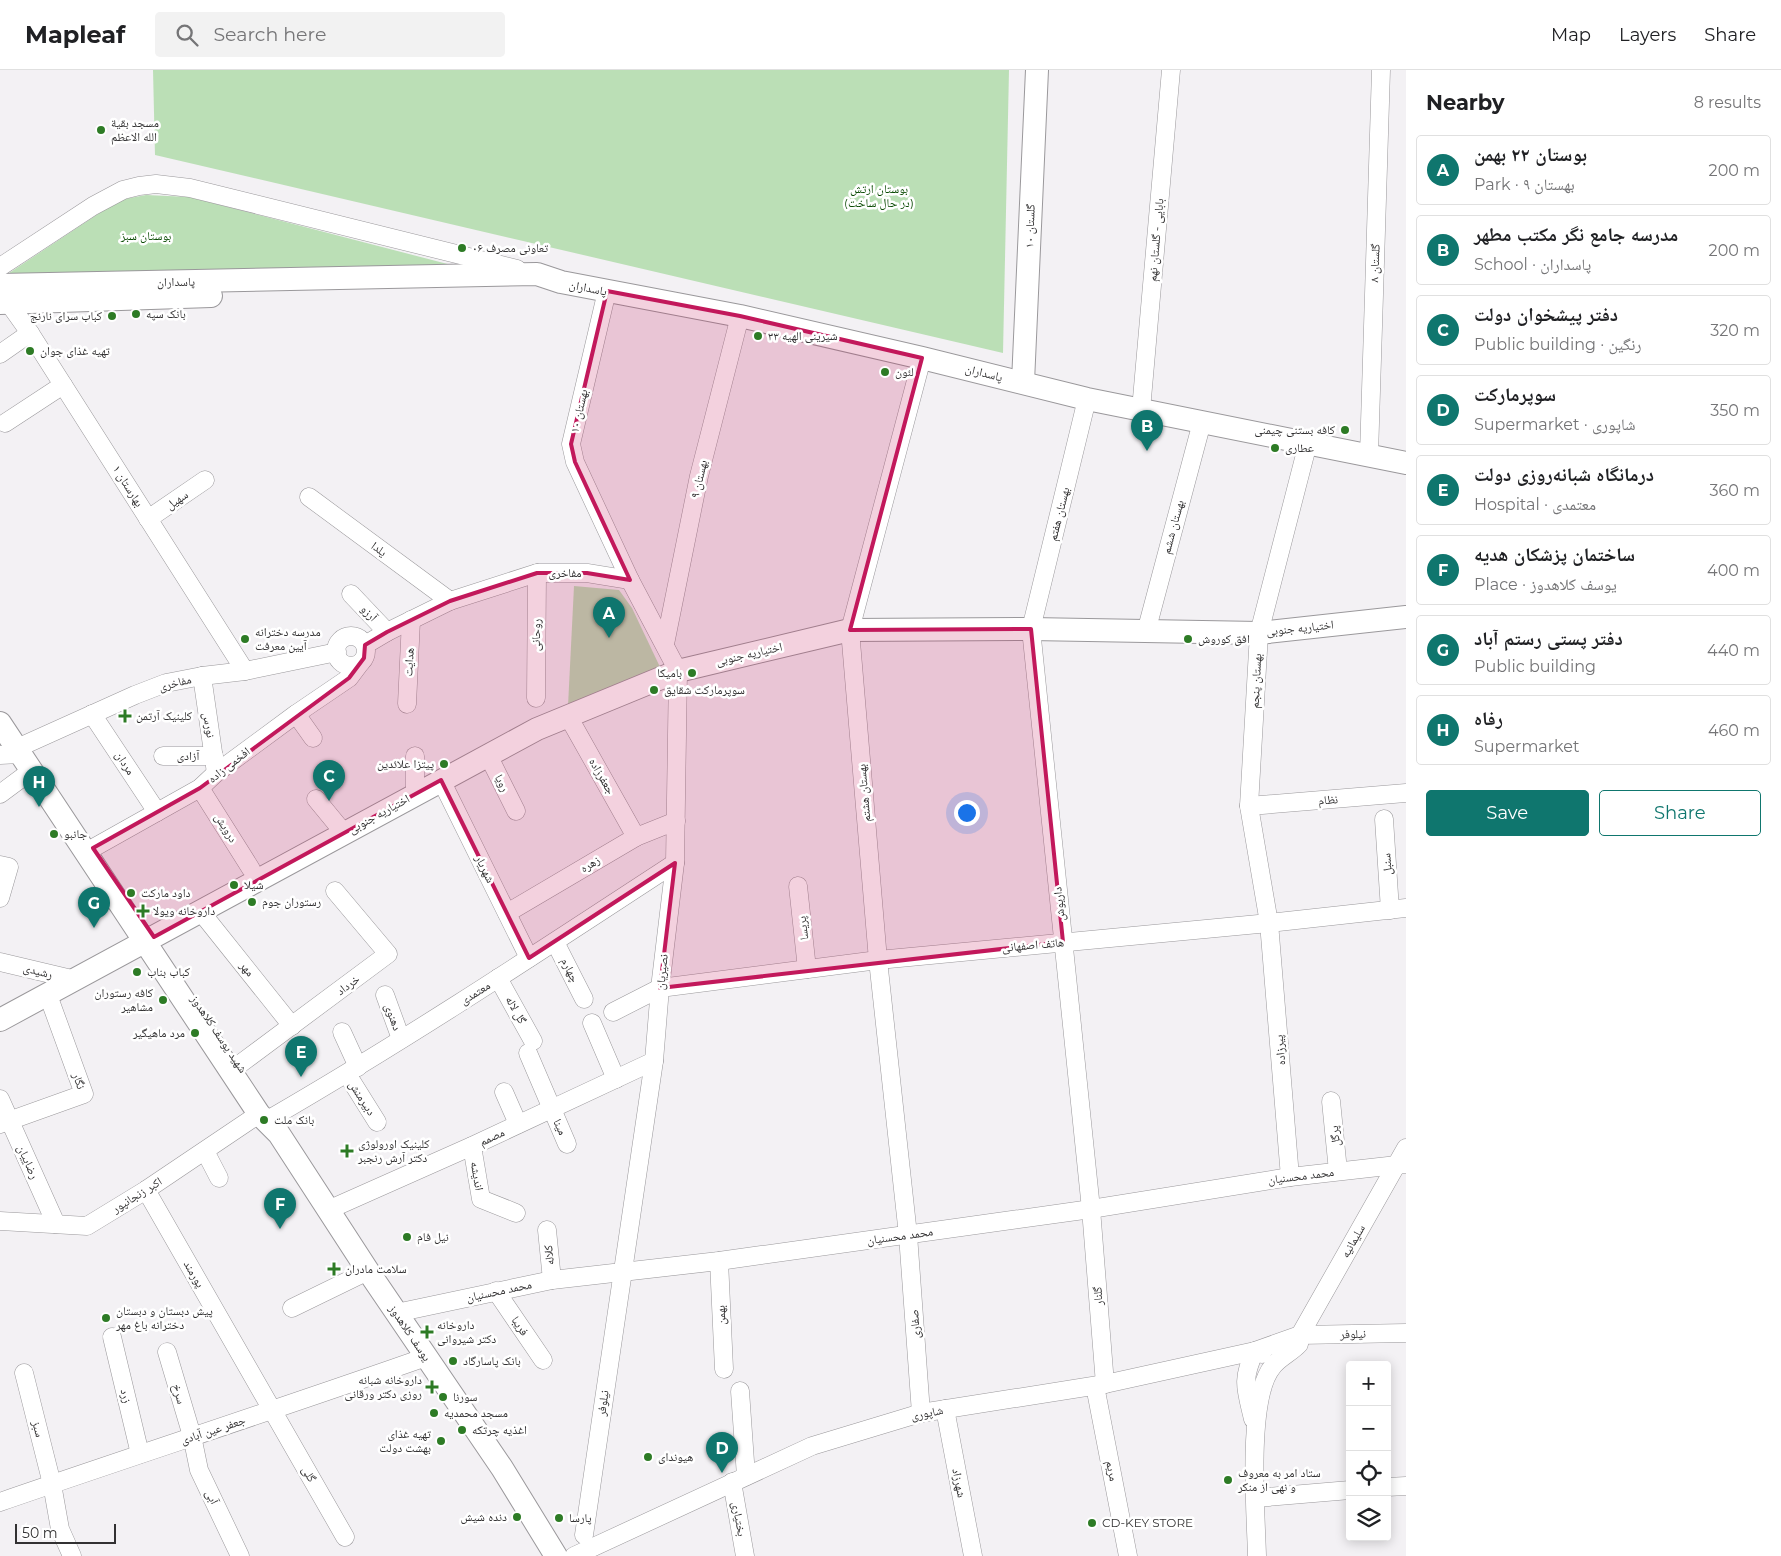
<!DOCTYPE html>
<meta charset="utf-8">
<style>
:root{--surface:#fff;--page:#f2f2f2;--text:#202124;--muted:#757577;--line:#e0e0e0;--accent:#0f766e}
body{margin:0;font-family:Montserrat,"Noto Naskh Arabic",sans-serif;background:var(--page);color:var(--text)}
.controls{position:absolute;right:15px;bottom:15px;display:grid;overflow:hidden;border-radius:5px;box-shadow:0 2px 12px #0003}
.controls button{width:45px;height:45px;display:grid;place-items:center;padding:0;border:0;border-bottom:1px solid var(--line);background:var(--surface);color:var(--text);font:25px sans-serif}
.scale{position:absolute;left:15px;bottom:12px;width:101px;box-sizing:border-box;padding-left:5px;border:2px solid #323132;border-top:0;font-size:14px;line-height:18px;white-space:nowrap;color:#323132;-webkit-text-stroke:4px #fff;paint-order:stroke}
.you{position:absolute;left:966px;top:742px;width:18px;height:18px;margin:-12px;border:4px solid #fff;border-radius:50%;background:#1a73e8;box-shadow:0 0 0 8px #1a73e833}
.badge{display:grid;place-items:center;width:32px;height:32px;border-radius:50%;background:var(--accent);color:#fff;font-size:16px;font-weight:700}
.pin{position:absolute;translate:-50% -41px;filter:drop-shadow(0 1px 2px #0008)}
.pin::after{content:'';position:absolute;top:26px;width:18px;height:15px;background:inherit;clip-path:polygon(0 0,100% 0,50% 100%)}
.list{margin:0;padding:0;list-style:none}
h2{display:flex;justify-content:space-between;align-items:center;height:65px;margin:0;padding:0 20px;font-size:21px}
h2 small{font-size:16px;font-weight:400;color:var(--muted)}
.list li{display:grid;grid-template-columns:32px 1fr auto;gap:15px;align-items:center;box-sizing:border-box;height:70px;margin:0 10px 10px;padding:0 10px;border:1px solid var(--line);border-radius:5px}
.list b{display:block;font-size:19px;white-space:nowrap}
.list p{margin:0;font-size:16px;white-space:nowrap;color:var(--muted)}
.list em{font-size:16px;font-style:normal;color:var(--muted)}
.actions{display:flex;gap:10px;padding:15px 20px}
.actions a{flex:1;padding:11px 0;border:1px solid var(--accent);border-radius:5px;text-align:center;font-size:18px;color:var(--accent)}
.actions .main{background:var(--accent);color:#fff}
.icon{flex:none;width:28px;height:28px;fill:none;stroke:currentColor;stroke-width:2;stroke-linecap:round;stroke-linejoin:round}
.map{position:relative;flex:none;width:1406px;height:1486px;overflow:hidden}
header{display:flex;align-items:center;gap:30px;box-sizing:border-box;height:70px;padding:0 25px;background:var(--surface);border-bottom:1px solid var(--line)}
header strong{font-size:24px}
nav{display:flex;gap:28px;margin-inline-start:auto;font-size:18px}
.search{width:350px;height:45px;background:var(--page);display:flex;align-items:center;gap:12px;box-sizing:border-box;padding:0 18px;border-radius:5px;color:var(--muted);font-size:19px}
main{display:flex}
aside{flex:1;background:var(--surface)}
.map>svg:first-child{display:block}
.green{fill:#bbdfb6}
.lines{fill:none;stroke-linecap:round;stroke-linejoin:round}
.minor-casing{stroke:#9a989b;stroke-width:19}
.major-casing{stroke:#9a989b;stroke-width:24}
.minor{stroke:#fff;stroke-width:18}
.major{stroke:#fff;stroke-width:22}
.marked{fill:#c2185b;fill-opacity:0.2;stroke:#c2185b;stroke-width:4;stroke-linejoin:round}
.poi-dot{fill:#2d7b25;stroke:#fff;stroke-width:2}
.labels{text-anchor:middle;stroke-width:5;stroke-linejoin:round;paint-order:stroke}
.poi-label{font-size:12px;fill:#323132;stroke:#fff;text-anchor:start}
.park-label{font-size:12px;fill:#0a4b03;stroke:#fff}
.street-label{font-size:12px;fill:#323132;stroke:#fff}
</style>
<header>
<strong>Mapleaf</strong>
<div class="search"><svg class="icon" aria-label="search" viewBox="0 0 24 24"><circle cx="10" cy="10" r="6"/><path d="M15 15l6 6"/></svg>Search here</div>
<nav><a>Map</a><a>Layers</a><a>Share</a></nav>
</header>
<main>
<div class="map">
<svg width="1406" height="1486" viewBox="0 0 1406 1486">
<rect width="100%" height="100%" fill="#f3f1f4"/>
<g class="green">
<polygon points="153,0 1009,0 1003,283 155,85"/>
<polygon points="146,125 189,127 463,198 0,209 119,130"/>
<polygon points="574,516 619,520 632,538 660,597 568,636"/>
</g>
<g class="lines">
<g class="minor-casing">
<g id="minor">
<polyline points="0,197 93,136 123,120 139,116 156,114 190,118 517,199"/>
<polyline points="8,232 30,263 245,601"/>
<polyline points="0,284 30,263"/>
<polyline points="1087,329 1031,559 1091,1139 1105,1314"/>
<polyline points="1141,340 1171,0"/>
<polyline points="5,353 63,315"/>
<polyline points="1369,385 1381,0"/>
<polyline points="309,427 450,531"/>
<polyline points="148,449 205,410"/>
<polyline points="351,524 387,562"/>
<polyline points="1146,562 1202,352"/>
<circle cx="351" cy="581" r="15"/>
<polyline points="665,574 699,406 740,246"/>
<polyline points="365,575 387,562 450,531 537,503 587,503 630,510"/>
<polyline points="202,606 216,703"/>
<polyline points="536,628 537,503"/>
<polyline points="407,634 411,550"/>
<polyline points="92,644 157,742"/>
<polyline points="296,644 313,668"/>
<polyline points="568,646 636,767"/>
<polyline points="24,675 135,625 166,613 202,606 245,601 337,582"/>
<polyline points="0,685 20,684"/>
<polyline points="488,685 516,741"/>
<polyline points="163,686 214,686"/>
<polyline points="415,686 415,724"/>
<polyline points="441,710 529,888"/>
<polyline points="200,718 251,799"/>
<polyline points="0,724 31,701"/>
<polyline points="316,729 344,763"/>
<polyline points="1249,736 1406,723"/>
<polyline points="1384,749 1390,840"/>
<polyline points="86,782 200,718 216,703 296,644 349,608 361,592"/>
<polyline points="0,795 9,797 0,828"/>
<polyline points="798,816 807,899"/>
<polyline points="201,842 292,956"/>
<polyline points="507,843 636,767 676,751"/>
<polyline points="555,872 584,929"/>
<polyline points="0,892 76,910"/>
<polyline points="498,908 533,971"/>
<polyline points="385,925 401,969"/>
<polyline points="613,942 660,918 878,890 1269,853 1406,838"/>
<polyline points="592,953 616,1009"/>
<polyline points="342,962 358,997"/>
<polyline points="528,983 567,1074"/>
<polyline points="240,994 388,884 335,821"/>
<polyline points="347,1004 377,1052"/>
<polyline points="504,1022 518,1054"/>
<polyline points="0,1029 56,1154"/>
<polyline points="1331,1031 1338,1101"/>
<path d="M271 1048C409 968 542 880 675 793"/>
<polyline points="0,1054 84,1024 48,925"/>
<polyline points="472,1076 481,1129 516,1143"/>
<polyline points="205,1081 219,1108"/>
<polyline points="1290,1107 1269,853 1249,736 1259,563 1308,373"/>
<polyline points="146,1120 345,1467"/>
<polyline points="328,1140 472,1076 654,991"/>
<polyline points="0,1151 87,1156 146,1120 259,1044"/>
<polyline points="547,1160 552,1210"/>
<polyline points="719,1191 724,1299"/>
<polyline points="496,1221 543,1290"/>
<polyline points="292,1238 368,1201"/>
<polyline points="396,1243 552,1210 719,1191 1091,1139 1290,1107 1406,1094"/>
<polyline points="112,1267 140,1384"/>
<polyline points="167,1282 192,1366 199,1400 240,1486"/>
<polyline points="24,1303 52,1414 60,1459 72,1486"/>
<polyline points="1095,1316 1128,1486"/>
<polyline points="740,1321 746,1406"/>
<polyline points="945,1339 973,1486"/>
<polyline points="921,1343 908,1165 878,890 850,560 922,288"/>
<path d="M1253 1349C1246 1319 1241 1310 1255 1281L1262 1284"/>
<polyline points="732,1412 745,1486"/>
<polyline points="1387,1417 1406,1416"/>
<polyline points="1256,1428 1350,1420"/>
<path d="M0 1432C142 1383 284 1337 426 1287"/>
<polyline points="584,1465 654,991 660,918 675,793 678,601 630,510 575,392 571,374 607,221"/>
<polyline points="574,1486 812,1376 921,1343 1105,1314 1255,1281 1300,1265 1406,1263"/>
<path d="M1257 1486C1256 1444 1246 1327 1273 1296 1280 1287 1292 1282 1299 1274L1300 1265 1406 1078"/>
</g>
</g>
<g class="major-casing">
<g id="major">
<polyline points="0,215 537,204 561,212 740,246 922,288 1087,329 1406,393"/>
<polyline points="0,233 211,226"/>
<polyline points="1023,312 1037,0"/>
<polyline points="0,653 259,1044 279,1064 368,1201 502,1398 556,1486"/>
<polyline points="0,950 537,659 678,601 850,560 1031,559 1259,563 1406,547"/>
</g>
</g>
<use href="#minor" class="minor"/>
<use href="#major" class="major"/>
</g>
<path class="marked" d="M607 221 740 246 922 288 850 560 1031 559 1063 872 660 918 675 793 529 888 441 710 154 867 93 778 200 718 349 608 364 588 365 575 387 562 450 531 537 503H587L630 510 575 392 571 374Z"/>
<g class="poi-dot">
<circle cx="101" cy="60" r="5"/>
<circle cx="462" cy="178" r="5"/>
<circle cx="136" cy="244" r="5"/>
<circle cx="112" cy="246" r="5"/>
<circle cx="758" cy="266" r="5"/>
<circle cx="30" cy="281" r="5"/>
<circle cx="885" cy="302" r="5"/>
<circle cx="1345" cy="360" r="5"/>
<circle cx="1275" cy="378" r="5"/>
<circle cx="245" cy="569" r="5"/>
<circle cx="1188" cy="569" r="5"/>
<circle cx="692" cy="603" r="5"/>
<circle cx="654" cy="620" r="5"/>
<path d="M122.5 638.5h5v5h5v5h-5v5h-5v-5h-5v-5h5z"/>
<circle cx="444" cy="694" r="5"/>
<circle cx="54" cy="764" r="5"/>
<circle cx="234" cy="815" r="5"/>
<circle cx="131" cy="823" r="5"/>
<circle cx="252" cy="832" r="5"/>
<path d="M140.5 833.5h5v5h5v5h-5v5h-5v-5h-5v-5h5z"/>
<circle cx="137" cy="902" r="5"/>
<circle cx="163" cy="930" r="5"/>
<circle cx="195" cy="963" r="5"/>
<circle cx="264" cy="1050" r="5"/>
<path d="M344.5 1073.5h5v5h5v5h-5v5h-5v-5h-5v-5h5z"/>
<circle cx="407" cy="1167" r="5"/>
<path d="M331.5 1191.5h5v5h5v5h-5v5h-5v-5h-5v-5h5z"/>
<circle cx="106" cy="1248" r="5"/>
<path d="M424.5 1254.5h5v5h5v5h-5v5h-5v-5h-5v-5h5z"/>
<circle cx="453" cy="1291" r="5"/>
<path d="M429.5 1309.5h5v5h5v5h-5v5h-5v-5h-5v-5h5z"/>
<circle cx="443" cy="1327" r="5"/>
<circle cx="434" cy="1343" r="5"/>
<circle cx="462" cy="1360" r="5"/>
<circle cx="441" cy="1371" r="5"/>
<circle cx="648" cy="1387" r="5"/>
<circle cx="1228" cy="1410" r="5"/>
<circle cx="517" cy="1447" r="5"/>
<circle cx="559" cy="1448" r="5"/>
<circle cx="1092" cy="1453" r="5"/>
</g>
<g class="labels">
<g class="poi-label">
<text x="111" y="57">مسجد بقیة<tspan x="111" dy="14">الله الاعظم</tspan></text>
<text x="472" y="182">تعاونی مصرف ۰۶</text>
<text x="146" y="248">بانک سپه</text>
<text x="102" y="250" text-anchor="end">کباب سرای نارنج</text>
<text x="768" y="270">شیرینی الهیه ٣٣</text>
<text x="40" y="285">تهیه غذای جوان</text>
<text x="895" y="306">لئون</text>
<text x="1335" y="364" text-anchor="end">کافه بستنی چیمنی</text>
<text x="1285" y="382">عطاری</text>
<text x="255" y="566">مدرسه دخترانه<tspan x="255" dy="14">آیین معرفت</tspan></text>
<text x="1198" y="573">افق کوروش</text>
<text x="682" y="607" text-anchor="end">بامیکا</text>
<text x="664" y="624">سوپرمارکت شقایق</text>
<text x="136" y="650">کلینیک آرتمن</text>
<text x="434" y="698" text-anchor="end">پیتزا علائدین</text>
<text x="64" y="768">جانبو</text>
<text x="244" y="819">شیلا</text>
<text x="141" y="827">داود مارکت</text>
<text x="262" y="836">رستوران جوم</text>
<text x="153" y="845">داروخانه ویولا</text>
<text x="147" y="906">کباب بناب</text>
<text x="153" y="927" text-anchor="end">کافه رستوران<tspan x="153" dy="14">مشاهیر</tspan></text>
<text x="185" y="967" text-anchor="end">مرد ماهیگیر</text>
<text x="274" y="1054">بانک ملت</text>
<text x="358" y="1078">کلینیک اورولوژی<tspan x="358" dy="14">دکتر آرش رنجبر</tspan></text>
<text x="417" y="1171">نیل فام</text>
<text x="345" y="1203">سلامت مادران</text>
<text x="116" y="1245">پیش دبستان و دبستان<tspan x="116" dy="14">دخترانه باغ مهر</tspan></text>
<text x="437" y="1259">داروخانه<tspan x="437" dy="14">دکتر شیروانی</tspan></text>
<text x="463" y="1295">بانک پاسارگاد</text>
<text x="422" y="1314" text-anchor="end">داروخانه شبانه<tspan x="422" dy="14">روزی دکتر ورقانی</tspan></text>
<text x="453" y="1331">سورنا</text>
<text x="444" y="1347">مسجد محمدیه</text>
<text x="472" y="1364">اغذیه چرتکه</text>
<text x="431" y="1368" text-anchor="end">تهیه غذای<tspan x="431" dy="14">بهشت دولت</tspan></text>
<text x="658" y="1391">هیوندای</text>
<text x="1238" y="1407">ستاد امر به معروف<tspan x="1238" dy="14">و نهی از منکر</tspan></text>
<text x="507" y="1451" text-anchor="end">دنده شیش</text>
<text x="569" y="1452">پارسا</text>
<text x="1102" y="1457">CD-KEY STORE</text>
</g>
<g class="park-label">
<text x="879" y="123">بوستان ارتش<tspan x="879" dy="14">(در حال ساخت)</tspan></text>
<text x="146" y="170">بوستان سبز</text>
</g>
<g class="street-label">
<text transform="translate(1030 156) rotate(-88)" y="4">گلستان ۱۰</text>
<text transform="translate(1156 170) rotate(-85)" y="4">بابایی - گلستان نهم</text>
<text transform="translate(1375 193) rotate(-88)" y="4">گلستان ۸</text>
<text transform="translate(176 212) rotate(-1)" y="4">پاسداران</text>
<text transform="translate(588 218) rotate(11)" y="4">پاسداران</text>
<text transform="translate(984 303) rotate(14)" y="4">پاسداران</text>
<text transform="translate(579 341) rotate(-77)" y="4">بهستان ١٠</text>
<text transform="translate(699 409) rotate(-77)" y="4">بهستان ٩</text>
<text transform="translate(128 416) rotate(58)" y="4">بهارستان ١</text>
<text transform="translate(177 430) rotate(-34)" y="4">سهیل</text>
<text transform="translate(1059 444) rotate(-76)" y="4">بهستان هفتم</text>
<text transform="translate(1173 457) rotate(-75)" y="4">بهستان ششم</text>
<text transform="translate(379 479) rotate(36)" y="4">یلدا</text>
<text x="565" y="507">مفاخری</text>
<text transform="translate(369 543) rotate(46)" y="4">آرزو</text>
<text transform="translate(1300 558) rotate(-6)" y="4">اختیاریه جنوبی</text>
<text transform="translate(536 565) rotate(-89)" y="4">روحانی</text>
<text transform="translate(749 584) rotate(-13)" y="4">اختیاریه جنوبی</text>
<text transform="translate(409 592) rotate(-87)" y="4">هدایت</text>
<text transform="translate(1256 611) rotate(-87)" y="4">بهستان پنجم</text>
<text transform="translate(175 613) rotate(-14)" y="4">مفاخری</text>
<text transform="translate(209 655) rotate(81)" y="4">نورس</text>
<text x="188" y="690">آزادی</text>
<text transform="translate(125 693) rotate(57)" y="4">مردان</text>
<text transform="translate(229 695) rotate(-38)" y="4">افخمی زاده</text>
<text transform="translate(602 706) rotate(60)" y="4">جعفرزاده</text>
<text transform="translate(502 713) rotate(64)" y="4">رویا</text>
<text transform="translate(864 723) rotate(-95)" y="4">بهستان هشتم</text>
<text transform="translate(1328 730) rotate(-5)" y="4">نظام</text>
<text transform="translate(379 744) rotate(-29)" y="4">اختیاریه جنوبی</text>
<text transform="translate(226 758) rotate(58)" y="4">درویش</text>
<text transform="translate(590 794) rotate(-31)" y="4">زهره</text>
<text transform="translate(1387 794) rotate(-94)" y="4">سنبل</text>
<text transform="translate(485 799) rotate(64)" y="4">شهریار</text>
<text transform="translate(1059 834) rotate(-96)" y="4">داریوش</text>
<text transform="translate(803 858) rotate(-97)" y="4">پریسا</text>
<text transform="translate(1033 875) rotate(-5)" y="4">هاتف اصفهانی</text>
<text transform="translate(247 899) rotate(51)" y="4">مهر</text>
<text transform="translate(570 900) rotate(64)" y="4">چهارم</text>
<text transform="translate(38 901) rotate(14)" y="4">رشیدی</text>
<text transform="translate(662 902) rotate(-84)" y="4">نصیریان</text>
<text transform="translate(348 915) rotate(-37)" y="4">خرداد</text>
<text transform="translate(475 923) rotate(-32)" y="4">معتمدی</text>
<text transform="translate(516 940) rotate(61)" y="4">گل لاله</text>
<text transform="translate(393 947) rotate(70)" y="4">دهنوی</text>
<text transform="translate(219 964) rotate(56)" y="4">شهید یوسف کلاهدوز</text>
<text transform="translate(1280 980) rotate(-95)" y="4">پیرزاده</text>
<text transform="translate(79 1011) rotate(71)" y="4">نگار</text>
<text transform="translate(362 1028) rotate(57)" y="4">دبیرمنش</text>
<text transform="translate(560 1057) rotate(66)" y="4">مینا</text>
<text transform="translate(1335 1066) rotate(-96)" y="4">پرگل</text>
<text transform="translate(492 1067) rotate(-25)" y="4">مصمم</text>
<text transform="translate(28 1092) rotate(66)" y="4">رضاییان</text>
<text transform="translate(477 1106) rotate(81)" y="4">اندیشه</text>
<text transform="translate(1301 1106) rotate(-7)" y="4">محمد محسنیان</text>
<text transform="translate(137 1125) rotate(-32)" y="4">اکبر زنجانپور</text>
<text transform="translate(900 1166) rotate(-8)" y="4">محمد محسنیان</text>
<text transform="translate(1353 1171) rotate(-60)" y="4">سلیمانیه</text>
<text transform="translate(549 1185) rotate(-96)" y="4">کلاله</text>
<text transform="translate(194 1204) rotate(60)" y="4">پورمند</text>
<text transform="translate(499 1221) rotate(-12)" y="4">محمد محسنیان</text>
<text transform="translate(1098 1226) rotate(-94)" y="4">گلنار</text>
<text transform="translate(721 1245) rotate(-93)" y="4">بهمن</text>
<text transform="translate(915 1254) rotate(-94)" y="4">صفاری</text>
<text transform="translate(520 1256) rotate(56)" y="4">فریبا</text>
<text transform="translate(410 1263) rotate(56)" y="4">یوسف کلاهدوز</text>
<text transform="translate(1353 1264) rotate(-1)" y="4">نیلوفر</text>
<text transform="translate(179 1324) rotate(74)" y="4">سرخ</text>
<text transform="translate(126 1326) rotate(77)" y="4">زرد</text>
<text transform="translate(603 1333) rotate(-82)" y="4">نیلوفر</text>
<text transform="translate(927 1343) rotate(-11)" y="4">شاپوری</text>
<text transform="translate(38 1359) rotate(76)" y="4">سبز</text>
<text transform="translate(213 1360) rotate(-18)" y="4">جعفر عین آبادی</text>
<text transform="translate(1112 1401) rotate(79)" y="4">مریم</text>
<text transform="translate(309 1404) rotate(60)" y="4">گلی</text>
<text transform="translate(959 1413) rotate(79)" y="4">شهرزاد</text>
<text transform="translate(212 1427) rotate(65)" y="4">آبی</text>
<text transform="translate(739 1449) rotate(80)" y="4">بختیاری</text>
</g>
</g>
</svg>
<div class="controls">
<button>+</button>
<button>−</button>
<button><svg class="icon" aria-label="locate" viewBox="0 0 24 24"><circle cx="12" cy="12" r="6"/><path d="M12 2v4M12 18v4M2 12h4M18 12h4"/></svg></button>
<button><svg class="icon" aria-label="layers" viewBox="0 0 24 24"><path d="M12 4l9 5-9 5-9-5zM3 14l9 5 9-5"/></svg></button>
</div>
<div class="scale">50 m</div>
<div class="you"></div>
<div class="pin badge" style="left:609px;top:568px">A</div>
<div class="pin badge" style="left:1147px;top:381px">B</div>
<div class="pin badge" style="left:329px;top:731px">C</div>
<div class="pin badge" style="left:722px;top:1403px">D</div>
<div class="pin badge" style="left:301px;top:1007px">E</div>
<div class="pin badge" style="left:280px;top:1159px">F</div>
<div class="pin badge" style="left:94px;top:858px">G</div>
<div class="pin badge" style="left:39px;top:737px">H</div>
</div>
<aside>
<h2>Nearby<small>8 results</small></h2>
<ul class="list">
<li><span class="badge">A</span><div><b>بوستان ۲۲ بهمن</b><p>Park · بهستان ٩</p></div><em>200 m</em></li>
<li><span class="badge">B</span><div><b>مدرسه جامع نگر مکتب مطهر</b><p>School · پاسداران</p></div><em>200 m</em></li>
<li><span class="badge">C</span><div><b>دفتر پیشخوان دولت</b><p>Public building · رنگین</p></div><em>320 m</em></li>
<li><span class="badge">D</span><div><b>سوپرمارکت</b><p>Supermarket · شاپوری</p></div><em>350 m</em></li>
<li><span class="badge">E</span><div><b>درمانگاه شبانه‌روزی دولت</b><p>Hospital · معتمدی</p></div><em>360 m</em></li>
<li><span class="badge">F</span><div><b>ساختمان پزشکان هدیه</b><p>Place · یوسف کلاهدوز</p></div><em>400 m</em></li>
<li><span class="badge">G</span><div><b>دفتر پستی رستم آباد</b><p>Public building</p></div><em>440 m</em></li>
<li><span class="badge">H</span><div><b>رفاه</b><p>Supermarket</p></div><em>460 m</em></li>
</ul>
<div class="actions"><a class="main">Save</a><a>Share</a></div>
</aside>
</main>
